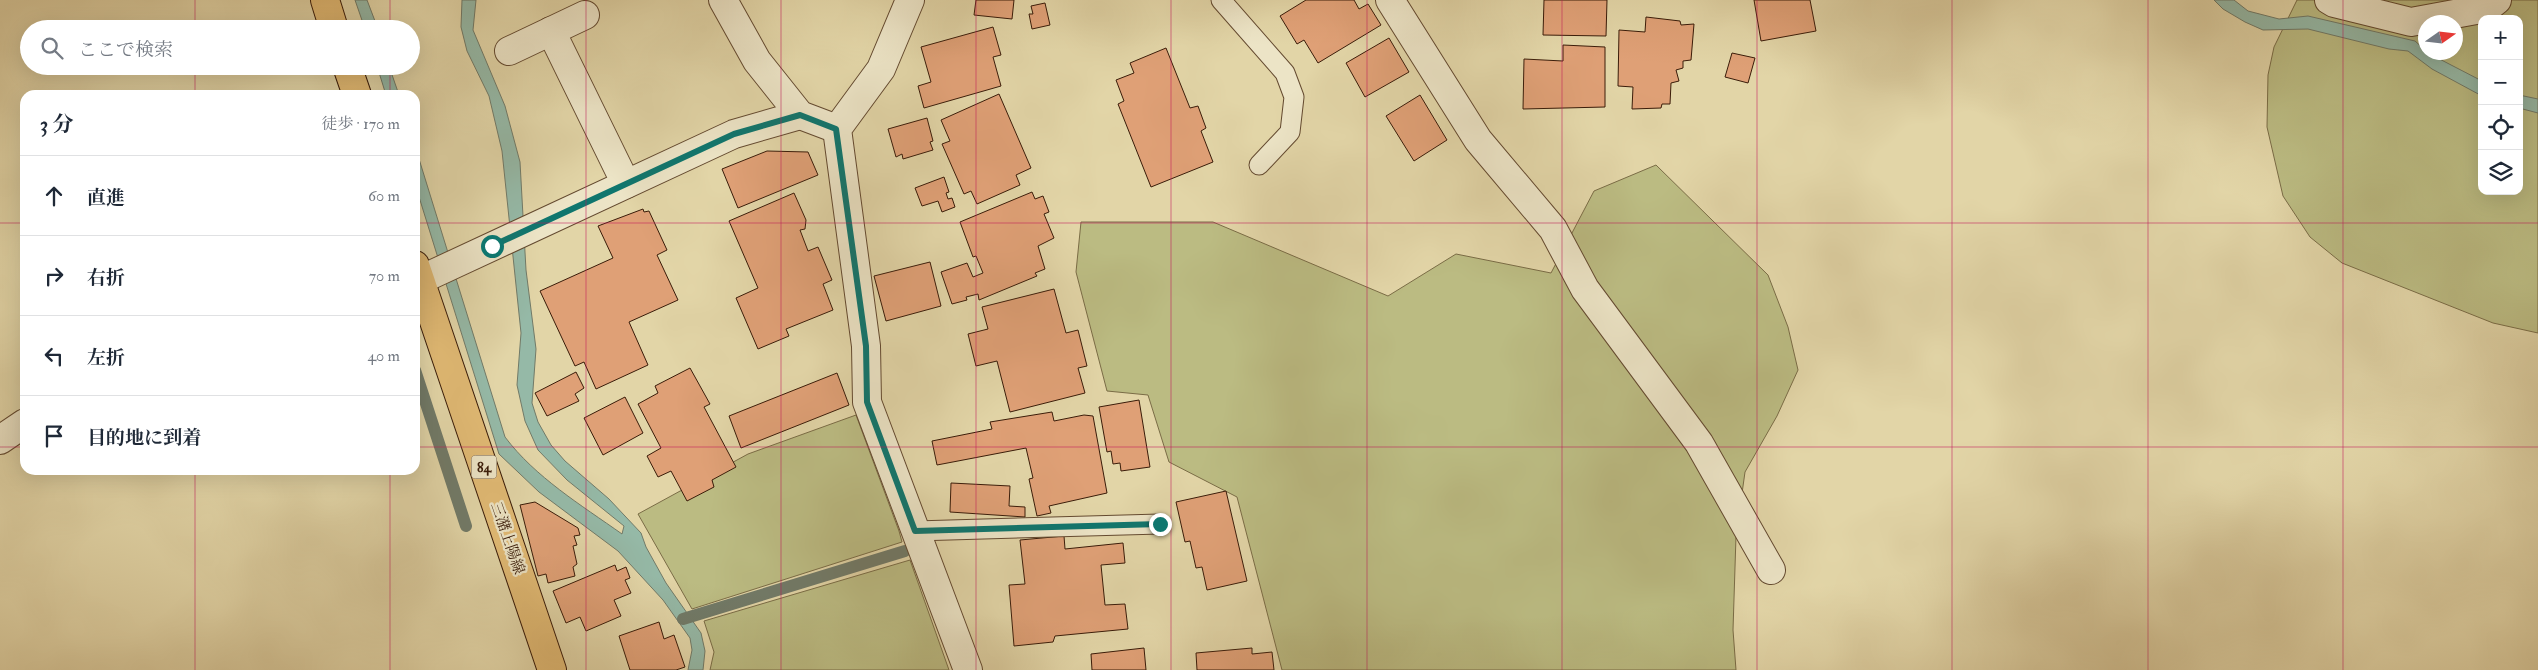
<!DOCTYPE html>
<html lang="ja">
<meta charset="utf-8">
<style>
:root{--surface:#fff;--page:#f2f2f3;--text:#1f2937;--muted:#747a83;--line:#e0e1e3}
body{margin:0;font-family:"IM FELL Double Pica","Noto Serif JP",serif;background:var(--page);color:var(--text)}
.controls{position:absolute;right:15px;top:15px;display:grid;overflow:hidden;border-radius:10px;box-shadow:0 5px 20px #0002}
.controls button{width:45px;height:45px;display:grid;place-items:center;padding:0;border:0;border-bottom:1px solid var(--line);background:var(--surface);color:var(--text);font:25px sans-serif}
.compass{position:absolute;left:2418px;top:15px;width:45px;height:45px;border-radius:50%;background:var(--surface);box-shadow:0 5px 20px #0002;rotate:76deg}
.stop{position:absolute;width:15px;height:15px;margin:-11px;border:4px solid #0f766e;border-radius:50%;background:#fff}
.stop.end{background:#0f766e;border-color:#fff;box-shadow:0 1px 5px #0008}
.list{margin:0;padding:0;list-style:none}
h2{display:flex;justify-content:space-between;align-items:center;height:65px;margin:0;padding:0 20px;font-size:21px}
h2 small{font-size:16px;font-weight:400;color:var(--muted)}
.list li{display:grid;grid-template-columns:32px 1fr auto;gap:15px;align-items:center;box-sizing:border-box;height:80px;padding:0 20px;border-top:1px solid var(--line)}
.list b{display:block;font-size:19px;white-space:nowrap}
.list em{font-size:16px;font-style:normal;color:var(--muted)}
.icon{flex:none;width:28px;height:28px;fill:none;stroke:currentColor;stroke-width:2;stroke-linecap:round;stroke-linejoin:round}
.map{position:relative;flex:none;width:2538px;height:670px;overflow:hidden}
.search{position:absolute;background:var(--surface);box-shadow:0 5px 20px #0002;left:20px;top:20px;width:400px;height:55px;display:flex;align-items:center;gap:12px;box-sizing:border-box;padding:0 18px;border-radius:28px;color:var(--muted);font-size:19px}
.panel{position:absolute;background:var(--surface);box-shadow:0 5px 20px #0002;left:20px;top:90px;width:400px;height:385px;border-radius:15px}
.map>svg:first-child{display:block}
.green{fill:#bbbb82;stroke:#7a6c46;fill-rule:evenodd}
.water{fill:#95b9a7;stroke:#717a68}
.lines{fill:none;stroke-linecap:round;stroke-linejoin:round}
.stream{stroke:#717a68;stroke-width:12}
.building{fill:#dfa076;stroke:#3a1c09}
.service-casing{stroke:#644a30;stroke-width:21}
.minor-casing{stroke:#644a30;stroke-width:30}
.primary-casing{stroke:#3a1c09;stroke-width:30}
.service{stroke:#ece4c6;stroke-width:19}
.minor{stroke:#ece4c6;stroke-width:28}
.primary{stroke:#e1ba74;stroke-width:28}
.route{stroke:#0f766e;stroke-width:6}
.grid{fill:none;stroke:#c2185b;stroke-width:1;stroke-opacity:0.55}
.labels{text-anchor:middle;stroke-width:4.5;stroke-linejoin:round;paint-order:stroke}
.shield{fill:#ece4c6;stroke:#6f5842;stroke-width:1}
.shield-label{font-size:14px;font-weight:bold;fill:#3a1c09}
.street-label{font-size:15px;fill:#3a1c09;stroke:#ece4c6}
</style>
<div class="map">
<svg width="2538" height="670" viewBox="0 0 2538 670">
<rect width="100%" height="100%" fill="#e2d5a7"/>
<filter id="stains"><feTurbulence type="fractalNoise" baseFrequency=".004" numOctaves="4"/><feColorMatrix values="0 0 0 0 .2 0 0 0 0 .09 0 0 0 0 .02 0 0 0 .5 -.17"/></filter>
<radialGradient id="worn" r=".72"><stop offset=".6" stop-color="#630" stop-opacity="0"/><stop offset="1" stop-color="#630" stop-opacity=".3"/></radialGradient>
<g class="green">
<path d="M2297 0H2538V333L2493 323 2342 263 2310 237 2283 196 2267 127 2268 75 2274 47ZM2482 19H2519V191H2482ZM2426 22H2456V52H2426Z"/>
<polygon points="1656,165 1768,275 1788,327 1798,370 1777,416 1745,472 1736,536 1733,630 1736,670 1282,670 1237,497 1169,462 1148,395 1107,391 1076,272 1081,222 1213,222 1388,296 1456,254 1551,273 1594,191"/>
<polygon points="856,415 899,531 902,542 692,609 638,514 748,454"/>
<polygon points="910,560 949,670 710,670 714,652 704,621"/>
</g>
<g class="water">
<polygon points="355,0 367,0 378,29 365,29"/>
<path d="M462 0H476L473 30 505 106 520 162 526 270 536 349 532 403 538 422 551 445 565 461 609 499 641 533 646 547 666 583 701 633 705 651 703 670H688L692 650 690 638 663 600 618 551 539 492 499 454 415 184V146L505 437C535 477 581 505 622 534L624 526 567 480 538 450 525 421 517 385 521 333 502 151 489 96 467 51 461 27Z"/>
<polygon points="2214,0 2234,0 2248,11 2279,19 2308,16 2415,41 2425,50 2426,52 2482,81 2482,96 2432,69 2408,51 2389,49 2308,29 2263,30 2245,22 2223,9"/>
<polygon points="377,66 389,66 399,95 386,95"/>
<polygon points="2519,95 2538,99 2538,113 2519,108"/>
</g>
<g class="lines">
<g class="stream">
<polyline points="415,370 466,526"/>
<polyline points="683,619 905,551"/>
</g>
</g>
<g class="building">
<polygon points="976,0 1014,0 1012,19 974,15"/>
<polygon points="1306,0 1354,0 1359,9 1368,4 1381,25 1318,63 1304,40 1297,44 1280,16"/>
<polygon points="1544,0 1607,0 1606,36 1543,35"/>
<polygon points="1754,0 1810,0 1816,31 1761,41"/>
<polygon points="1045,3 1050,25 1032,29 1029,14 1033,14 1031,6"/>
<polygon points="1646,17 1680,21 1681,25 1694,24 1691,60 1683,61 1683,68 1676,70 1679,81 1671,83 1670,104 1662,104 1661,108 1632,109 1633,87 1618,86 1619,30 1645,32"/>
<polygon points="993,27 1001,55 993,57 1001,86 924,108 918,86 931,82 921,47"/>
<polygon points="1389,38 1409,72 1365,97 1346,63"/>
<polygon points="1563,45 1605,47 1605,107 1523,109 1524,59 1563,61"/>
<polygon points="1166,48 1190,108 1198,106 1206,128 1201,131 1213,162 1151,187 1118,104 1124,101 1116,80 1134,73 1130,63"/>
<polygon points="1732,53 1755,58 1748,83 1725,77"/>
<polygon points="999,94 1031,168 1016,175 1020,185 977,204 971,191 964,194 942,144 950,141 941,120"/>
<polygon points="1420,95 1447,140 1414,161 1386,116"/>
<polygon points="927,118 933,141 930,142 933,150 903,159 902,154 896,157 888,129"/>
<polygon points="767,151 808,152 818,175 738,208 722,169"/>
<polygon points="944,177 949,192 946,193 948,199 952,198 955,207 942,212 938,201 922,206 915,188"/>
<polygon points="1032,192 1035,199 1043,196 1049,212 1044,214 1054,238 1038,246 1045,269 1035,273 1037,276 979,300 978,294 966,297 967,300 952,304 941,272 967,263 973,277 983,273 976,256 973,257 960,222"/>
<polygon points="794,193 806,220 805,229 800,230 808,251 818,247 832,280 823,284 833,310 786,329 789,336 758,349 736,298 758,288 729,221"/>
<polygon points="643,209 644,212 649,211 667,250 657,255 678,300 629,322 648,365 596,389 584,362 575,366 540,291 613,258 598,226"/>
<polygon points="930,262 941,306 886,321 874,276"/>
<polygon points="1054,289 1066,333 1078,330 1087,366 1078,368 1085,393 1010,412 997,361 976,366 968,334 988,329 982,307"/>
<polygon points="690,368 710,404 704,407 736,467 712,480 714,487 687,501 671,471 658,477 647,456 661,448 638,404 658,393 655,386"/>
<polygon points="576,372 584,388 575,394 579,401 547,416 535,393"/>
<polygon points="837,373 849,405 741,448 729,416"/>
<polygon points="625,397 643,433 603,455 584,418"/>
<polygon points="1139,400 1150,467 1121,471 1120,463 1113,464 1111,451 1107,452 1099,407"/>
<polygon points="1052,412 1054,421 1084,415 1093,416 1107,493 1049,506 1051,513 1037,516 1029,479 1033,478 1026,448 937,465 932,441 992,429 990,422"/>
<polygon points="951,483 1010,486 1009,506 1025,507 1025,517 950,512"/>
<polygon points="1226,491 1247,581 1207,590 1202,567 1196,568 1190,541 1185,542 1176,502"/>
<polygon points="535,502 578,528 580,535 574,536 577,545 573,546 577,564 573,567 575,576 548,583 546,574 538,576 520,505"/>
<polygon points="1064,536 1065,549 1123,543 1125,563 1101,565 1105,605 1125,604 1128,629 1055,636 1053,642 1014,646 1009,585 1025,584 1020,540"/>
<polygon points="615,565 617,571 626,567 630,578 625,580 631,593 614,600 621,616 586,631 580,617 566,623 553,591"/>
<polygon points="659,622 664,639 674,635 685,667 676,670 630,670 619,636"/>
<polygon points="1144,648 1146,670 1092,670 1091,654"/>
<polygon points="1252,648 1252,654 1272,652 1274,670 1197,670 1196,653"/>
</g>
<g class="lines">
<g class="service-casing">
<g id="service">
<polyline points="1221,0 1285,73 1294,97 1290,132 1259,165"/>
<polyline points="915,531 1160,524"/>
</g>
</g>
<g class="minor-casing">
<g id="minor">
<polyline points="723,0 757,61 800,115 837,129"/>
<polyline points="910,0 881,69 837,129 866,346 867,402 968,670"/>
<polyline points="1390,0 1478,140 1553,229 1585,289 1699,443 1771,570"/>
<polyline points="2329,0 2334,3 2411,22 2487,8 2497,0"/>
<polyline points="551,31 626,184"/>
<polyline points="509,51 585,15"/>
<polyline points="420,280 734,134 800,115"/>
<polyline points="0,440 25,423"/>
</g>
</g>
<g class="primary-casing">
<g id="primary">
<polyline points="325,0 334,29"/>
<polyline points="347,66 357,95"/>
<polyline points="415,265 552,670"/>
</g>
</g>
<use href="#service" class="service"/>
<use href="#minor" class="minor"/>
<use href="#primary" class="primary"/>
</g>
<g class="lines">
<polyline class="route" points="492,246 734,134 800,115 836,129 866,346 867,402 915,531 1160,524"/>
</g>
<path class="grid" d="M195 0V29M390 0V29M586 0V670M781 0V670M976 0V670M1171 0V670M1367 0V670M1562 0V670M1757 0V670M1952 0V670M2148 0V670M2343 0V670M195 66V95M390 66V95M0 223H25M415 223H2538M0 447H25M415 447H2538M195 470V670M390 470V670"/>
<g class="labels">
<rect class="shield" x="471.5" y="455.5" width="25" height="23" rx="4"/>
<g class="shield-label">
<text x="484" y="472">84</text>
</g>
<g class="street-label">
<text transform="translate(508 538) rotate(71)" y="5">三潴上陽線</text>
</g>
</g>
<rect width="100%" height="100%" filter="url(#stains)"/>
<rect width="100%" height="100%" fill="url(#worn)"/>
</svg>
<div class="controls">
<button>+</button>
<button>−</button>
<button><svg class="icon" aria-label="locate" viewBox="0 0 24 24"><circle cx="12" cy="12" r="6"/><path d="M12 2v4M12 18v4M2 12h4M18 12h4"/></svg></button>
<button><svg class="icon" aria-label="layers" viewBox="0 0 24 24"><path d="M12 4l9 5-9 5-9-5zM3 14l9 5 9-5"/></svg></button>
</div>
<svg class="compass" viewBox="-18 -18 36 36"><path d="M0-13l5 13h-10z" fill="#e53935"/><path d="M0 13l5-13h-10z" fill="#747a83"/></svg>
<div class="stop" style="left:492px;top:246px"></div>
<div class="stop end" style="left:1160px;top:524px"></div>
<div class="search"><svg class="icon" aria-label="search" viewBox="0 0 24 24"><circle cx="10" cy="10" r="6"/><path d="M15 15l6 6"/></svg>ここで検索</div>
<section class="panel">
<h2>3 分<small>徒歩 · 170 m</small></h2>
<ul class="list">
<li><svg class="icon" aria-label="ahead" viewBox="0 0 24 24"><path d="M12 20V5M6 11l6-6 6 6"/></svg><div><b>直進</b></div><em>60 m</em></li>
<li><svg class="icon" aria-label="right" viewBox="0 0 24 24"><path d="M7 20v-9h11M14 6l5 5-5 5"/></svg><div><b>右折</b></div><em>70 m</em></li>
<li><svg class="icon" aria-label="left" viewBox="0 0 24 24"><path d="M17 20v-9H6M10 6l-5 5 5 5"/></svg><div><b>左折</b></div><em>40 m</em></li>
<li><svg class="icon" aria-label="arrive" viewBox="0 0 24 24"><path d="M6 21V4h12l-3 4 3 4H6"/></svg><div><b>目的地に到着</b></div></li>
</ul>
</section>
</div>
